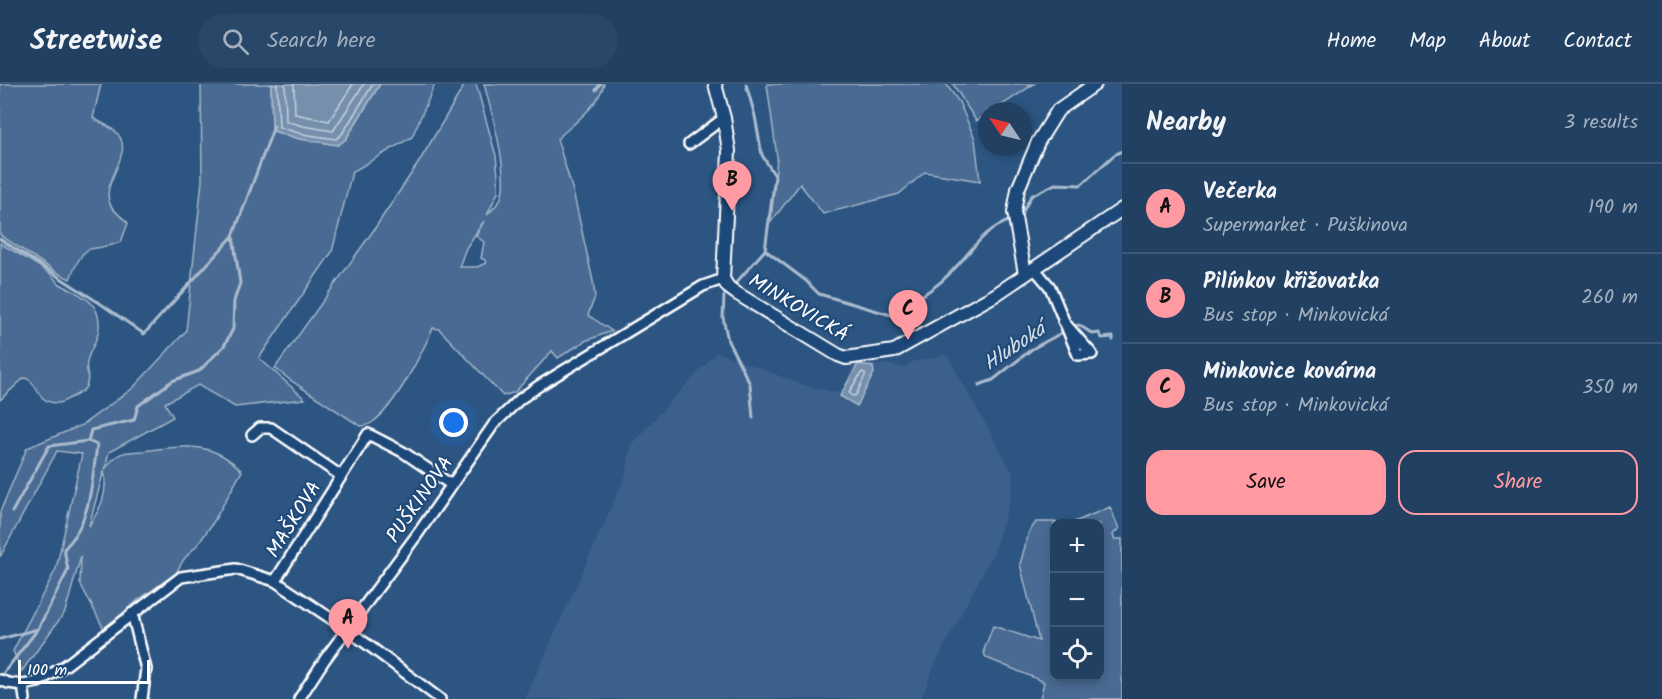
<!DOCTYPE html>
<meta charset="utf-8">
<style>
:root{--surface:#214062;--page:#294768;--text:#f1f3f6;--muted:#a2afbe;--line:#3e5977;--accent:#ff9aa2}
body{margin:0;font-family:Kalam,sans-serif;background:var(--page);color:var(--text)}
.controls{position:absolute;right:18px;bottom:18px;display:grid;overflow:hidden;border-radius:12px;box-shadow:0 3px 9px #0003}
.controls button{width:54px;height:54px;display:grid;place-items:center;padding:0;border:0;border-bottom:2px solid var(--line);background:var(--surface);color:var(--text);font:30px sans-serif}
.compass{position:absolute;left:978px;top:18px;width:54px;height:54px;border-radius:50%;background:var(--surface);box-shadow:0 3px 9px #0003;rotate:305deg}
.scale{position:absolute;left:18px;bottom:15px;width:132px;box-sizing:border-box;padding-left:6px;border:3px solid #fff;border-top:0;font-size:16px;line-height:21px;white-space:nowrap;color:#fff;-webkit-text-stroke:4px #1f4a7a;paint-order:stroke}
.you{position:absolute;left:454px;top:339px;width:21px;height:21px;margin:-15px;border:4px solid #fff;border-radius:50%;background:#1a73e8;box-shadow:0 0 0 9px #1a73e833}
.badge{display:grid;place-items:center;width:39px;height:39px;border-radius:50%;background:var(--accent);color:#111;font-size:20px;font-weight:700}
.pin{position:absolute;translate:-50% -50px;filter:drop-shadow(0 2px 3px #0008)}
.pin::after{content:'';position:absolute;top:32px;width:21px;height:18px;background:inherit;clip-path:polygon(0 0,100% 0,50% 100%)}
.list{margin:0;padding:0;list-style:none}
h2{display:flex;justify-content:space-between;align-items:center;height:78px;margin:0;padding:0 24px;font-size:26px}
h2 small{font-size:20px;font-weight:400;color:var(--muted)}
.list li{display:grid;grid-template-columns:39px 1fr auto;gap:18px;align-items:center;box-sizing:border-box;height:90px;padding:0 24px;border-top:2px solid var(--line)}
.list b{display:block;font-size:22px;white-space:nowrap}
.list p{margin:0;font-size:20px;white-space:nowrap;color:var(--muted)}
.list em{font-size:20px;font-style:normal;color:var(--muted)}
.actions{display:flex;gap:12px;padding:18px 24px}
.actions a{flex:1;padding:14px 0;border:2px solid var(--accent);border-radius:18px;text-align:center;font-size:21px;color:var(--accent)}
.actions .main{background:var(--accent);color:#111}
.icon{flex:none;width:33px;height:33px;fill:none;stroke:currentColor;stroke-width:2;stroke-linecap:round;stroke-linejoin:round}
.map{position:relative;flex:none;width:1122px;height:615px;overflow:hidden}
header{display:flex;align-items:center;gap:36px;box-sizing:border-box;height:84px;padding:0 30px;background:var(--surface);border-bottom:2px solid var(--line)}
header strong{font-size:28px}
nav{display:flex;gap:33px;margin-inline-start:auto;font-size:21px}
.search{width:420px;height:54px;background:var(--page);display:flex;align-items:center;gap:15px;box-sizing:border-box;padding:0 21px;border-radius:33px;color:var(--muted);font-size:22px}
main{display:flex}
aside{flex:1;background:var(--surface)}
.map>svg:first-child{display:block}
.built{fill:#3b618b}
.green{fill:#486b92;stroke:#a4b5c8;stroke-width:1.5;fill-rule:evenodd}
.water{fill:#748fad;stroke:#acbcce;stroke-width:1.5}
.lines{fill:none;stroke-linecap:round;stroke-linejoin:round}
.shore{stroke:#c7d2de;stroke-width:1.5}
.stream{stroke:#acbcce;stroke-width:3}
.minor-casing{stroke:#fff;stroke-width:14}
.tertiary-casing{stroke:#fff;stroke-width:16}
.minor{stroke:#1f4a7a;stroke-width:9}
.tertiary{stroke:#1f4a7a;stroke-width:12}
.labels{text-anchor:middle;stroke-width:4.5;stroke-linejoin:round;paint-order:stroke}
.street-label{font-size:20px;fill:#fff;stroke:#1f4a7a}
.water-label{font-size:21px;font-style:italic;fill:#d5dde6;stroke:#1f4a7a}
</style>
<header>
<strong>Streetwise</strong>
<div class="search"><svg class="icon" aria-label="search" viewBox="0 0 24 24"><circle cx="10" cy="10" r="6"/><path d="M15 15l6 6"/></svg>Search here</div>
<nav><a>Home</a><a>Map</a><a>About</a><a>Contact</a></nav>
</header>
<main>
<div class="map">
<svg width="1122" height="615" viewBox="0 0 1122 615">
<rect width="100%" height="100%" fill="#2c5582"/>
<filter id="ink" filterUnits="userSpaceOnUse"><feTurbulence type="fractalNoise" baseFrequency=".0167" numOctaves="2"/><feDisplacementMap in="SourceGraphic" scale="12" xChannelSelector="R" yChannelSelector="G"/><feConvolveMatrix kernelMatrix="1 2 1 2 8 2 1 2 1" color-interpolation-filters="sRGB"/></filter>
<g filter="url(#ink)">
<polygon class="built" points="717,268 801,300 839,309 842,306 854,280 894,281 903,284 911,278 947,271 1013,389 1012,410 994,468 936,578 921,615 525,615 625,393 632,359"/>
<g class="green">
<path d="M0 0H101L93 34C100 38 108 42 114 46 140 68 97 98 111 122 115 128 123 134 128 139L121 158C88 171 87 152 70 195L56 188 0 151Z"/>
<path d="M201 0H271L272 46 276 48 300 55 338 61 346 55 380 0H435L412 53 352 88 332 168 259 274 305 315 235 323 198 301 165 319 173 333 109 368 105 385C121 363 126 370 150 366 186 361 214 358 242 387L214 437 199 459 184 475 176 489 138 516 104 545 80 499 81 472 65 528 22 587 13 567 56 485 82 370 57 367 0 473V428L27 364 82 341 133 304 186 247 202 97ZM104 386C108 409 102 422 89 442Z"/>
<path d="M465 0H476L496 72 498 92V108L487 131C491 127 497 121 500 116 511 94 491 26 484 0H604C598 23 574 39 557 55L573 107 593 197 595 213 588 231 612 247 585 257 558 274 552 267 515 308 503 312 439 245 433 244C421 271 396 321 373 338 369 341 364 342 360 342L290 296 275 284 373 147 419 78ZM484 137 476 152 484 158 481 174 485 176 486 179 477 183H459L466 164Z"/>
<polygon points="767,0 946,0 959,18 975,55 980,97 925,88 899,110 823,130 800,100 771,138 777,73"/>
<polygon points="953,0 1034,0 993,27 987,27 987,31 976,37"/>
<path d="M0 159C16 169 35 178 50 190 54 193 56 198 60 200 79 211 101 216 99 244 98 260 84 271 87 287 90 303 84 308 70 314 66 316 62 319 58 319 34 319 38 295 24 294L0 316Z"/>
<polygon points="1110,423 1119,445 1113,450 1114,455 1122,455 1122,615 1040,615 1044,598 987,574 985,572 984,566 993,542 1039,557 1020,480 1029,448 1036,438 1053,438 1060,439 1054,440 1054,592 1100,592 1100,440 1072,439"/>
</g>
<g class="water">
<polygon points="271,0 380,0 346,55 338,61 300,55 276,48 272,46"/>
<polygon points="858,280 873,283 874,289 857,322 840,312"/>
</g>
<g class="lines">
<g class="shore">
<polyline points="277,0 279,43 302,50 336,55 342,50 373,0"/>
<polyline points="285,0 286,37 303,42 333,47 364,0"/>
<polyline points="294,0 295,30 329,37 353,0"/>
<polygon points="862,288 865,289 865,292 856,311 852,312 849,308"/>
</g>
<g class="stream">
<path d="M746 0 755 32 762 71 775 92 765 166 805 196 819 210 891 231C908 219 930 209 945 194 969 173 979 147 1011 136"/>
<polyline points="596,6 600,0"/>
<polyline points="1020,133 1031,112 1055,100 1081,101 1114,71 1122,67"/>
<polyline points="0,155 104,222 144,250 233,152"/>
<polyline points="734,201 765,166"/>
<polyline points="724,212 723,233 728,257 750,300 753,334"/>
<polyline points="1074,242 1079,241 1093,250 1099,249 1102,254 1113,253 1113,256"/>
<polyline points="979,301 993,296 1032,265 1065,247"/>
<polyline points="12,428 49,362 88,357"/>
<polyline points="0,555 38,545"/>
<path d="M2 591 38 545 68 486 64 465C91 439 92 397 97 361L88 357 91 346 134 336 138 322 172 297 199 287 224 262 233 245 234 217 240 199 233 152 274 42"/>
</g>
<g class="minor-casing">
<g id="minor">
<polyline points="689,60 724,34"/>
<polyline points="1034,184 1050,203 1078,271 1092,270 1063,237"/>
<polyline points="252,351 260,344 271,344 341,392"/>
<polyline points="275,497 368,350 403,368 450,400"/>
<polyline points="132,529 146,585 142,615"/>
<polyline points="0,596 8,599 23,601 25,615"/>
<polyline points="23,601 38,598 66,581 181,493 236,485 275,497 348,546 440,615"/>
<polyline points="299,615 325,575 419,448 494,340 520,315 540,301 703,202 723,195"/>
</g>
</g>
<g class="tertiary-casing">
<g id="tertiary">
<polyline points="715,0 724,34 729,67 723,195 728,203 736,209 838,271 846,274 894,267 995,211 1122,125"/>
<polyline points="1025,190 1014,128 1018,105 1038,58 1058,26 1095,0"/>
</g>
</g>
<use href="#minor" class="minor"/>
<use href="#tertiary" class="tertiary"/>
</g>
</g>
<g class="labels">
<g class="street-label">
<text transform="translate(799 223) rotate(31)" y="7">MINKOVICKÁ</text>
<text transform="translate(419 415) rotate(-55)" y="7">PUŠKINOVA</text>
<text transform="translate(293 435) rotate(-58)" y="7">MAŠKOVA</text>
</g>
<g class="water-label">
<text transform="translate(1014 262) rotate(-34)" y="7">Hluboká</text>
</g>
</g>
</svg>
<div class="controls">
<button>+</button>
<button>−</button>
<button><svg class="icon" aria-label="locate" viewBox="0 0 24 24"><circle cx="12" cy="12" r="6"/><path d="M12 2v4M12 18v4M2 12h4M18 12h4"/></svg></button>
</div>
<svg class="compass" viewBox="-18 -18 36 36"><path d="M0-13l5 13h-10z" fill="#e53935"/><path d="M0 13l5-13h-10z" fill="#a2afbe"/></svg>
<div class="scale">100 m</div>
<div class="you"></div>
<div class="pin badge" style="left:348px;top:565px">A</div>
<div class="pin badge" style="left:732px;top:127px">B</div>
<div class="pin badge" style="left:908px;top:256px">C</div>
</div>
<aside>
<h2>Nearby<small>3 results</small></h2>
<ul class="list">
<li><span class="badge">A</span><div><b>Večerka</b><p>Supermarket · Puškinova</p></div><em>190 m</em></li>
<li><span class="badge">B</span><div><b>Pilínkov křižovatka</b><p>Bus stop · Minkovická</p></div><em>260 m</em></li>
<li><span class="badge">C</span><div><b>Minkovice kovárna</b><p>Bus stop · Minkovická</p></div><em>350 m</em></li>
</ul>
<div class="actions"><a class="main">Save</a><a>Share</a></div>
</aside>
</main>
